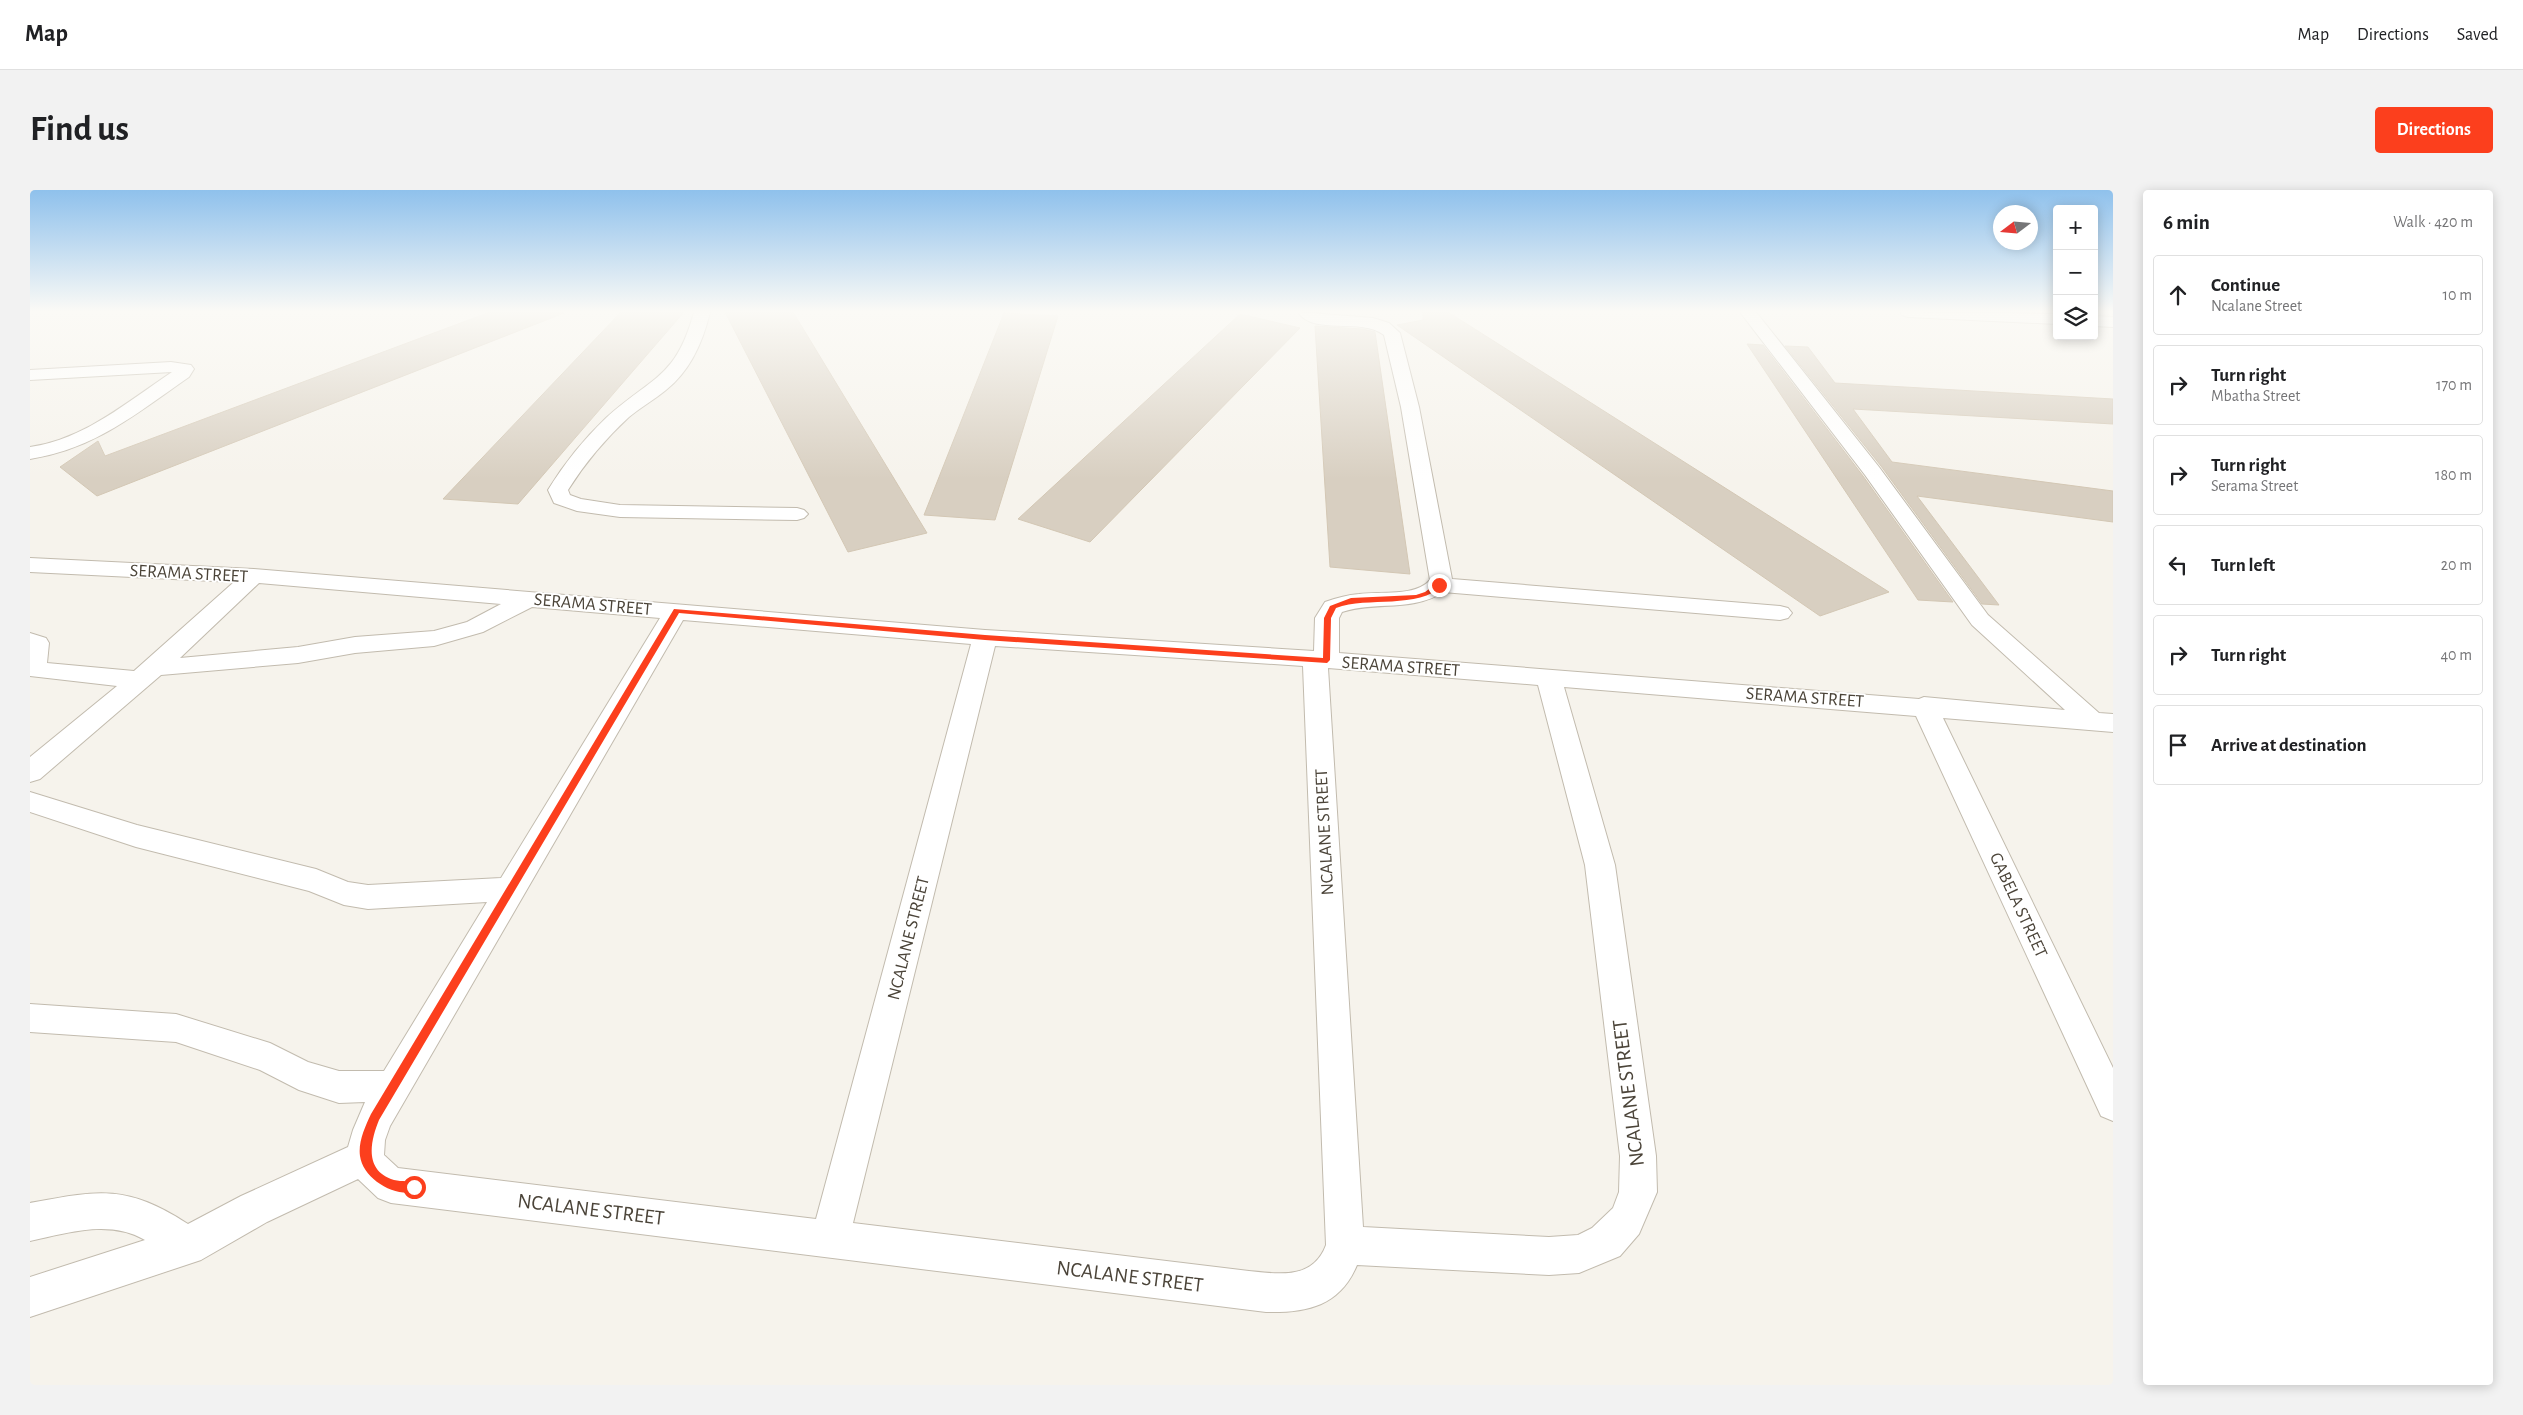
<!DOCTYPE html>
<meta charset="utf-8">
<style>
:root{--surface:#fff;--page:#f2f2f2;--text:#202124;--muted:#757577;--line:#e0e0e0;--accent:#fc3f1d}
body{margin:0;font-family:"Alegreya Sans",sans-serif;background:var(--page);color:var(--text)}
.controls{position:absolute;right:15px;top:15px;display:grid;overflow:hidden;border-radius:5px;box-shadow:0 2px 12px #0003}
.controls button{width:45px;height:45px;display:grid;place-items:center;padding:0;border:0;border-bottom:1px solid var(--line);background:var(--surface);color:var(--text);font:25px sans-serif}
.compass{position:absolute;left:1963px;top:15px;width:45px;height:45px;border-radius:50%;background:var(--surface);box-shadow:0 2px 12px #0003;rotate:254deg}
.stop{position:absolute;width:15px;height:15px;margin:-11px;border:4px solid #fc3f1d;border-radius:50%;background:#fff}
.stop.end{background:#fc3f1d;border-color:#fff;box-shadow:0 1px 5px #0008}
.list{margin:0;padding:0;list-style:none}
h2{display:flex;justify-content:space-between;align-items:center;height:65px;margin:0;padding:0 20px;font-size:21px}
h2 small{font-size:16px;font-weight:400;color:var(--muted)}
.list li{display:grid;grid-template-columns:32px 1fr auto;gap:15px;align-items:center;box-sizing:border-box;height:80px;margin:0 10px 10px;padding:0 10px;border:1px solid var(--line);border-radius:5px}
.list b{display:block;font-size:19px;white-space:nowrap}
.list p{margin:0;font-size:16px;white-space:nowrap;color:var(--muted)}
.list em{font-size:16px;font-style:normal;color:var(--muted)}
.icon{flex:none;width:28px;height:28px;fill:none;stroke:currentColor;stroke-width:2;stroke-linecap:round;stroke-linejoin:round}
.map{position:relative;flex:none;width:2083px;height:1195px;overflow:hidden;border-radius:5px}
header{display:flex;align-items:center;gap:30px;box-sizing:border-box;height:70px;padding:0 25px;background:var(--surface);border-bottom:1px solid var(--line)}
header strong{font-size:24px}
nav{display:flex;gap:28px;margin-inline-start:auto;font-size:18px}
.intro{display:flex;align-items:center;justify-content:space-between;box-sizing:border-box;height:120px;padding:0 30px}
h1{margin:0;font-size:35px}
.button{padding:12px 22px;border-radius:5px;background:var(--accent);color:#fff;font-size:18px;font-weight:700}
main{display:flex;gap:30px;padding:0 30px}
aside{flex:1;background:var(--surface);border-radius:5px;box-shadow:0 2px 12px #0003}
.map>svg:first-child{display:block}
.building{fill:#d8cfc1;stroke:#d3c7b4}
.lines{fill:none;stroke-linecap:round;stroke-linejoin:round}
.minor-casing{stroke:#c2bbae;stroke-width:2}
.minor{fill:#fff;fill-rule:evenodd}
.route{fill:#fc3f1d}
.labels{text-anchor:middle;stroke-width:4;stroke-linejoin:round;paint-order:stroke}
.street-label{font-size:18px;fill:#4b4439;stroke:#fff}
.near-street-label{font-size:21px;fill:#4b4439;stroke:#fff}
</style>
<header>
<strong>Map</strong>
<nav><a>Map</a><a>Directions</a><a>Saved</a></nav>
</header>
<div class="intro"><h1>Find us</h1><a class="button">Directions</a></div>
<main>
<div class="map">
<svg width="2083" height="1195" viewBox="0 0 2083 1195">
<rect width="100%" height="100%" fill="#f6f3ec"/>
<g class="building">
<polygon points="460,122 534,123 67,306 30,277 68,251 75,266"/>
<polygon points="591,122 654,122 488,314 413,309"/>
<polygon points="695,122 763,122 897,343 818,362"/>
<polygon points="1393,122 1418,122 1859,402 1790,426 1367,135 1393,130"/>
<polygon points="974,123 1028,126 965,330 894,325"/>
<polygon points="1210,124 1270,138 1060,352 988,329"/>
<polygon points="1285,136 1333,139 1345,142 1380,384 1300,377"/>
<polygon points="1717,154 1733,155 1833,286 1923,412 1888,410"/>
<polygon points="1755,156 1778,157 1805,193 2083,209 2083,234 1823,219 1862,272 2083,301 2083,332 1887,306 1969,415 1952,414 1851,276"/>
</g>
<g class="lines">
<g class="minor-casing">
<g id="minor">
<path d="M664 122H680C673 152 660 181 636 200 624 210 611 217 599 227 575 249 555 273 538 300L540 305 551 309 590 315 767 318 774 320 778 324 774 328 767 330 590 327 547 321 524 313 518 300C534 274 553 250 576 228 621 187 646 189 664 122Z"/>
<path d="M1268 122 1343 128 1359 133 1370 143 1389 217 1422 389 1750 416 1758 418 1762 423 1758 428 1750 430 1413 402C1384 422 1344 411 1312 422L1309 428V463L1889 509 1894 507 2035 520 1942 435 1835 285 1710 122H1726L1849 277 1958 425 2069 523 2083 524V542L1913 528 2083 878V931L2071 926 1886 526 1534 497 1585 675 1626 966 1627 1002 1609 1044 1590 1066 1549 1083 1519 1085 1327 1075C1310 1116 1277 1123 1236 1122L361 1013 348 1008 328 989 237 1032 171 1070 0 1127V1087L115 1050C79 1029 38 1043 0 1051V1013C69 1000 96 994 158 1034L211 1006 318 957 323 940 335 912 309 913 269 900 230 880 146 852 0 842V814L146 824 240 853 278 872 309 881H354L457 712 338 719 314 715 279 701 106 657 0 622V602L107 635 286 679 318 692 338 695 471 688 630 428 502 417 453 442 404 456 325 463 268 473 131 485 10 589 0 592V567L87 496 0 486V443L16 448 19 453 17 473 104 481 204 392 0 382V368L224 379 955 440 1284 461 1285 428 1295 412C1306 408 1317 405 1329 404 1349 401 1386 407 1400 390L1371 217 1354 145C1331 127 1283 146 1268 122ZM229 393 471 414 437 432 404 441 325 447 268 457 150 468ZM653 430 941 454 786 1029 368 978 354 965 355 950 360 936ZM965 456 1273 476 1296 1055C1283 1090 1249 1084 1219 1081L823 1033ZM1298 478 1508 495 1555 675 1590 966 1589 1002 1583 1018 1562 1038 1548 1045 1519 1047 1333 1037Z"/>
<polygon points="1870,122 2027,124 2027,134 1878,127 1872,125"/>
<polygon points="2064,126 2083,127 2083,137 2064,136"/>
<path d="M141 172 161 175 164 179 159 187C107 223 65 259 0 269V257C55 249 97 212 142 182L0 190V180Z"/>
</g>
</g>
<use href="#minor" class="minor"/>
</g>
<linearGradient id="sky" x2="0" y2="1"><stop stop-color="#8fc1ec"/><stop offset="0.42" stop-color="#fbfaf6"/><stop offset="1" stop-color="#fbfaf6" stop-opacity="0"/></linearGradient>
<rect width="2083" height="289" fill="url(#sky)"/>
<path class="route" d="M1407 393 1413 395C1388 420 1338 406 1306 418L1301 428 1300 470 1297 473 955 450 649 423 349 930C340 952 334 981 364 990 372 992 380 990 388 993V1001C366 1009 333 989 330 966 328 952 335 937 341 924L644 419 955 445 1293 468 1294 428 1300 416 1321 408 1386 405 1395 402Z"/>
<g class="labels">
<g class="street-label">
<text transform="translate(159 383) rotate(3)" y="6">SERAMA STREET</text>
<text transform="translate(563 414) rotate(5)" y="6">SERAMA STREET</text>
<text transform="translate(1371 476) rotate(4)" y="6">SERAMA STREET</text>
<text transform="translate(1775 507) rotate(4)" y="6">SERAMA STREET</text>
<text transform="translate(1294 642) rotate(-93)" y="6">NCALANE STREET</text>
<text transform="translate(1989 715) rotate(65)" y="6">GABELA STREET</text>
<text transform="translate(878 748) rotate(-76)" y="6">NCALANE STREET</text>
</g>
<g class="near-street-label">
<text transform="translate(1598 903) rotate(-97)" y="7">NCALANE STREET</text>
<text transform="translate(561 1019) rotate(7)" y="7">NCALANE STREET</text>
<text transform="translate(1100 1086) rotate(7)" y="7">NCALANE STREET</text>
</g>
</g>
</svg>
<div class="controls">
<button>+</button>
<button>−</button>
<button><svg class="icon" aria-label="layers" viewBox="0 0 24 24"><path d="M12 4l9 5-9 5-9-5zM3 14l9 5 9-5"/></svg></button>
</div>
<svg class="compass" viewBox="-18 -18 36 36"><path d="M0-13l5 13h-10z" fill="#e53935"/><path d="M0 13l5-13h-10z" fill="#757577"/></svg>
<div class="stop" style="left:384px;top:997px"></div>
<div class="stop end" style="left:1409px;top:395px"></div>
</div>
<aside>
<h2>6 min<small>Walk · 420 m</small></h2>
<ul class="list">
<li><svg class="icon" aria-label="ahead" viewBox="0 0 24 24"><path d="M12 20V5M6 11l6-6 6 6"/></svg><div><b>Continue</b><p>Ncalane Street</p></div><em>10 m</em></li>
<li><svg class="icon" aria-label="right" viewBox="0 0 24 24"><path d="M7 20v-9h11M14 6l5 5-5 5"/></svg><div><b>Turn right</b><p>Mbatha Street</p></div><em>170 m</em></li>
<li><svg class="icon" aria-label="right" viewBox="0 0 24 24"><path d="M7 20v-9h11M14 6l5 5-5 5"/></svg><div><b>Turn right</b><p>Serama Street</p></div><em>180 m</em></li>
<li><svg class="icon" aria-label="left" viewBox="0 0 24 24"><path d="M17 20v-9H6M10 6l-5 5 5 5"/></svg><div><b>Turn left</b></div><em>20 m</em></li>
<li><svg class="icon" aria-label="right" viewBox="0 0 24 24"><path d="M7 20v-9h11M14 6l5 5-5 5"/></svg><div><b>Turn right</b></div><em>40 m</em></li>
<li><svg class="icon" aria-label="arrive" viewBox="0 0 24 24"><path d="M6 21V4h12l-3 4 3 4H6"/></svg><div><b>Arrive at destination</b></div></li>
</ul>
</aside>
</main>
